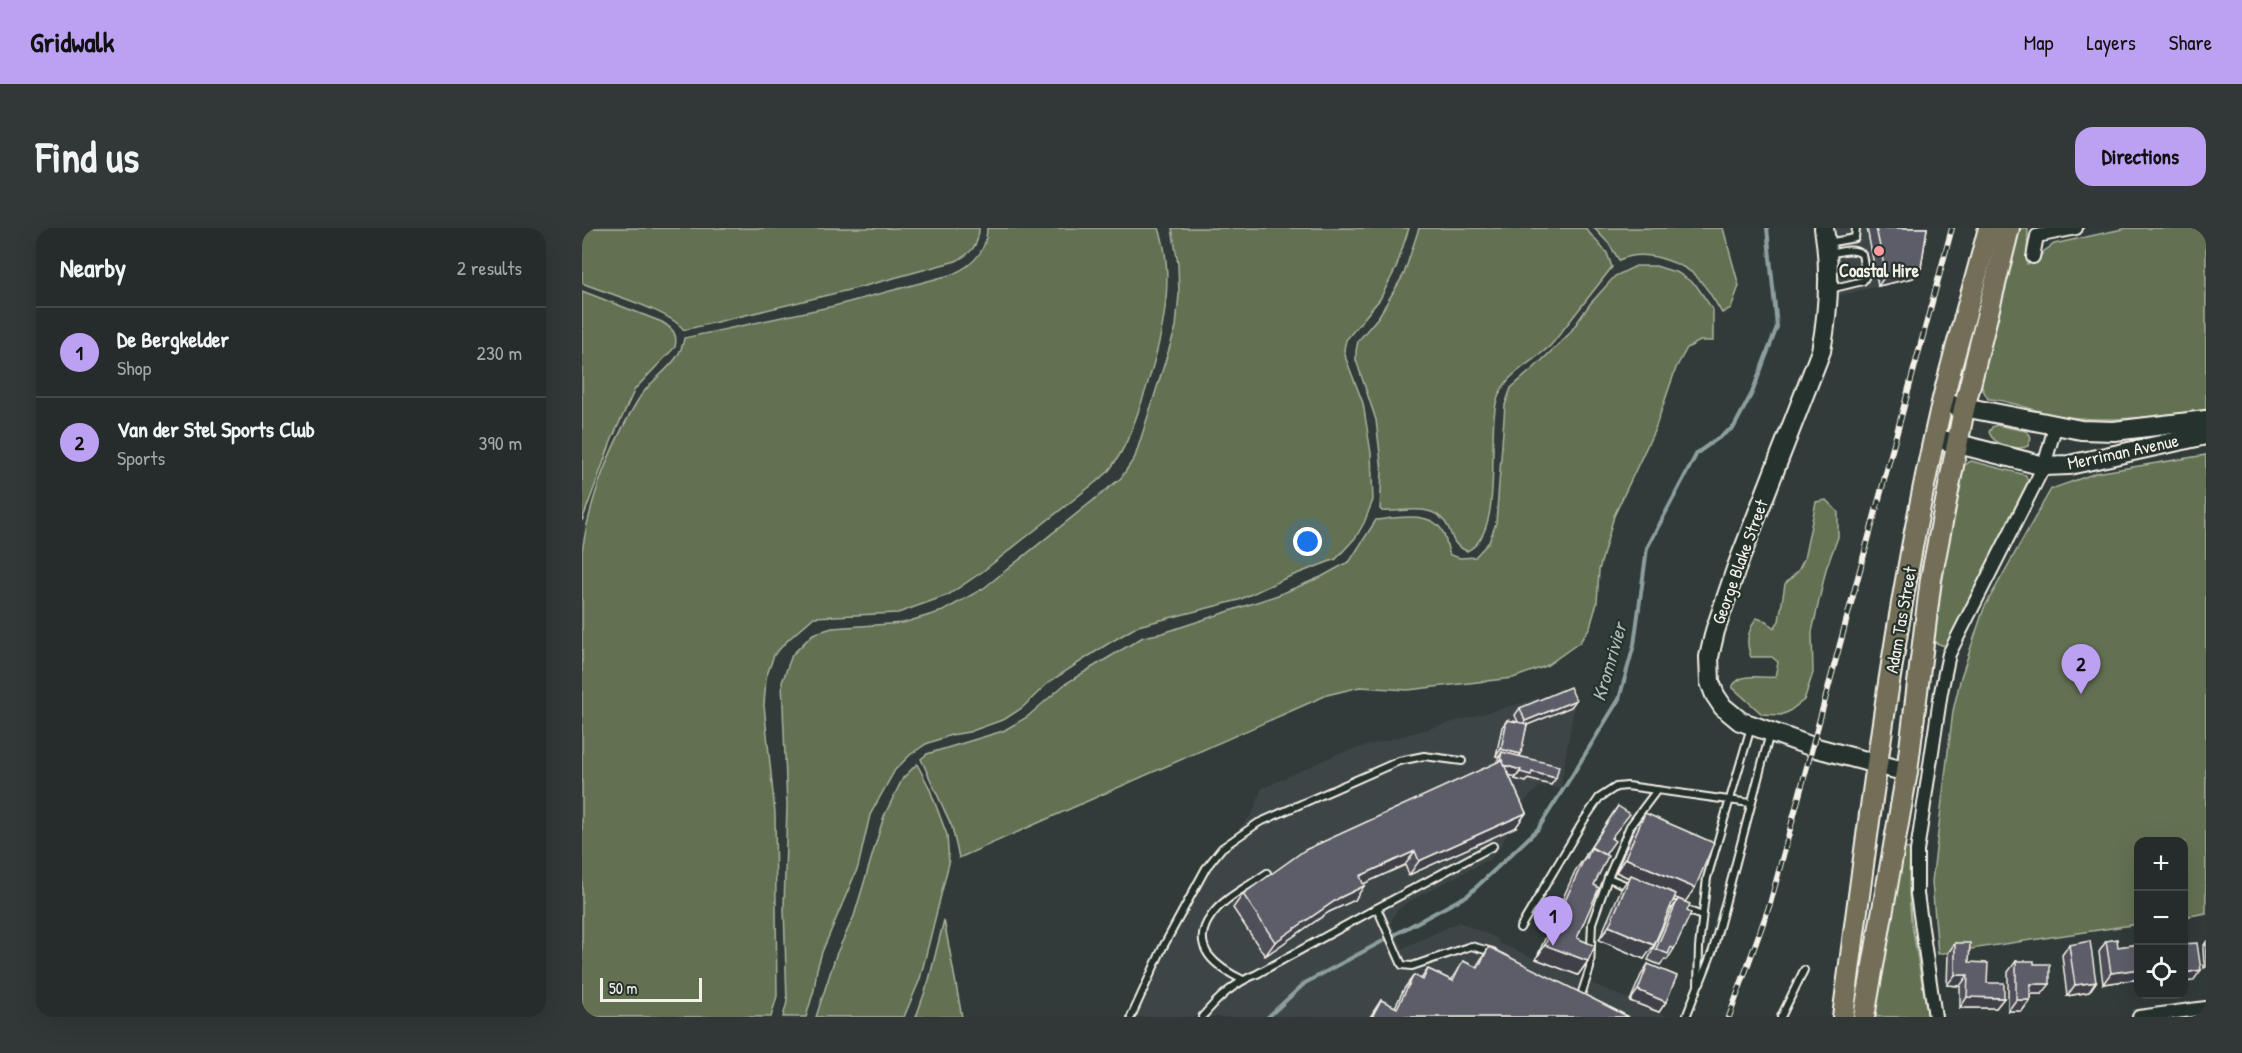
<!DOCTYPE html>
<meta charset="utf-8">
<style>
:root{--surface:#252c2b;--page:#313837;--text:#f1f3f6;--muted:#a3a7a9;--line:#424847;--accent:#bca0f2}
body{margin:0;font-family:"Patrick Hand",sans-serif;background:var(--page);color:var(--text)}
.controls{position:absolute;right:18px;bottom:18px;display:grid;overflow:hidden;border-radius:12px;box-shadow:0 6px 24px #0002}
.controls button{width:54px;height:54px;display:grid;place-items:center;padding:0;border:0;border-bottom:2px solid var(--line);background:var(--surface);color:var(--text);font:30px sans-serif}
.scale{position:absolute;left:18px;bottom:15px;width:102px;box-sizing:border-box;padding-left:6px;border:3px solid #f4f1e8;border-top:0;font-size:16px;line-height:21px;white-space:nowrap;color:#f4f1e8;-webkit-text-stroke:4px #26332d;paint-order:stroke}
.you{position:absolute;left:726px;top:314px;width:21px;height:21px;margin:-15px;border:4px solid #fff;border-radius:50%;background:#1a73e8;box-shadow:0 0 0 9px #1a73e833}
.badge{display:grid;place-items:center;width:39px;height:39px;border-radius:50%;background:var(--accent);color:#111;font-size:20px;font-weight:700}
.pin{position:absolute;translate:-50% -50px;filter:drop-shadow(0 2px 3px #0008)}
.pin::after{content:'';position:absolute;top:32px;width:21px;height:18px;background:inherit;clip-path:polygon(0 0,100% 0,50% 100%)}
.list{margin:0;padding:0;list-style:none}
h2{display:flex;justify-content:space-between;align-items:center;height:78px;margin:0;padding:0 24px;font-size:26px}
h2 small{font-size:20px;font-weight:400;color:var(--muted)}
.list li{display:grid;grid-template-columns:39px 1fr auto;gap:18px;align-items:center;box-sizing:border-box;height:90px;padding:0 24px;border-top:2px solid var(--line)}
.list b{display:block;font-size:22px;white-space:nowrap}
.list p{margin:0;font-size:20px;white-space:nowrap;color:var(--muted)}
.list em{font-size:20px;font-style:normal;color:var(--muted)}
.icon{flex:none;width:33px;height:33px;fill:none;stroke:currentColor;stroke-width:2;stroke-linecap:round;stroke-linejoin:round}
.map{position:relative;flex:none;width:1624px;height:789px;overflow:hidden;border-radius:18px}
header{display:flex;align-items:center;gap:36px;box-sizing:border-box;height:84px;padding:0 30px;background:var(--accent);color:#111}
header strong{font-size:28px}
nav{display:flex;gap:33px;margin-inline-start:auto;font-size:21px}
.intro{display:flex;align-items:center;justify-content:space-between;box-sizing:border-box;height:144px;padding:0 36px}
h1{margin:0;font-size:42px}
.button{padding:15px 27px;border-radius:18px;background:var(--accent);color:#111;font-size:21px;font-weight:700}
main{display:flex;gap:36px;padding:0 36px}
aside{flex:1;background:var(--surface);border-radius:18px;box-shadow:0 6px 24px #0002}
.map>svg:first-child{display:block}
.built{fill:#3e4547}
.green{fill:#637153;stroke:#acb19e;stroke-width:1.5}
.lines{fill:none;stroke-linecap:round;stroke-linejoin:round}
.stream{stroke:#8d9e9f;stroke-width:4}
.lane-casing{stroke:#f4f1e8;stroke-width:10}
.street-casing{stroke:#f4f1e8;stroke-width:16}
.secondary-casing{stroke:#f4f1e8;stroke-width:22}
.primary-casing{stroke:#f4f1e8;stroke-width:24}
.lane{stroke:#26332d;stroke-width:6}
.street{stroke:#26332d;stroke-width:12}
.secondary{stroke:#26332d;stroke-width:18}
.primary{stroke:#726e59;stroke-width:20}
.rail-casing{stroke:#f4f1e8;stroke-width:6}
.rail{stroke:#26332d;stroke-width:4;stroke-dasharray:11;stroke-linecap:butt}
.wall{fill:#50505a;stroke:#f4f1e8;stroke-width:1.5}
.shaded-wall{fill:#41414a;stroke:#f4f1e8;stroke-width:1.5}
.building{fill:#5d5d69;stroke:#f4f1e8;stroke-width:1.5}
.poi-dot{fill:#ff9aa2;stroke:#26332d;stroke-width:2}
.labels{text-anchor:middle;stroke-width:4.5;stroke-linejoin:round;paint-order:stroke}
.poi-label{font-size:18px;font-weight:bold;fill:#f4f1e8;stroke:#26332d}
.street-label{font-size:18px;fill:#f4f1e8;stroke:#26332d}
.water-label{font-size:20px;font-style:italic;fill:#afb9b7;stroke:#26332d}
</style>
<header>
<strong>Gridwalk</strong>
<nav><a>Map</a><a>Layers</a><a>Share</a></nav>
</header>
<div class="intro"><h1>Find us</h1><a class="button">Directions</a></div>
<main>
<aside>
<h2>Nearby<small>2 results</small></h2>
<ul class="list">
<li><span class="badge">1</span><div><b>De Bergkelder</b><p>Shop</p></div><em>230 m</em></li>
<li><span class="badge">2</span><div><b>Van der Stel Sports Club</b><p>Sports</p></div><em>390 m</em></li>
</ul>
</aside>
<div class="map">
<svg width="1624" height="789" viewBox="0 0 1624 789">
<rect width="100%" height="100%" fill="#313b39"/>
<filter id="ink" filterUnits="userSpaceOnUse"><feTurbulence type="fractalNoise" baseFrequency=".0167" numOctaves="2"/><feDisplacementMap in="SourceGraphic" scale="12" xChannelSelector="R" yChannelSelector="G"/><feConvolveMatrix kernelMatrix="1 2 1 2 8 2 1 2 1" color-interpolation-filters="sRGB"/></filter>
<g filter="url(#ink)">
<g class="built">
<polygon points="1252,0 1347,0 1337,36 1334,37 1331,50 1256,68 1256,29"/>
<polygon points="986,462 992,480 978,561 966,558 957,559 942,574 916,623 908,631 826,674 814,683 809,694 821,720 877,694 915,710 917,715 1088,789 544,789 578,715 621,640 671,585 679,561 755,526"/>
</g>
<g class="green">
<path d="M0 0H397C397 18 388 26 374 33L279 59 102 102C87 82 26 66 0 55Z"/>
<path d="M405 0H577C596 55 577 123 559 176 550 202 542 225 524 246L400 344 366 367 316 385 232 389 207 411 192 427 184 450 182 477 193 585 195 768 189 789H0V323C8 270 29 217 56 172 69 149 99 137 102 110L252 78 368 47C389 39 405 24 405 0Z"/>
<polygon points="590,0 827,0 814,40 798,71 764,112 762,121 764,131 781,175 789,225 791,272 782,295 774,309 754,331 704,350 657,372 556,398 524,417 467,454 440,480 423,491 387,504 369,507 344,516 328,527 313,542 288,587 276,639 240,724 235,741 232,762 224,789 201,789 205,774 202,680 205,578 200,454 210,427 231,406 250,400 321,395 361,383 402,360 539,250 553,229 594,99 597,66 596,36"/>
<path d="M837 0H1003L1025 25 1030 39C1016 57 1002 75 988 93 981 101 975 111 968 118 949 136 923 145 915 172 904 208 924 305 885 323 866 315 873 307 863 294 848 274 821 285 800 283L798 281 800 243 794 192 774 132V123L776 113 797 88 822 46Z"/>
<path d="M1012 0H1141L1157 58 1149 80 1140 85C1120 52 1113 39 1074 29 1061 26 1048 27 1037 32L1027 16Z"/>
<path d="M1434 0H1446L1445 36 1455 35 1461 24 1472 16 1545 0H1624V184L1621 182C1573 189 1525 195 1477 188 1459 185 1420 170 1406 171L1400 160 1398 148Z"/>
<path d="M1054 38H1074L1096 45 1114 57 1131 82V113H1118L1105 120 1094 140 1073 201 1032 288 1017 342 1015 375 1008 399 998 414 964 438 931 450 826 462 778 459 745 467 377 630 370 599 339 531 345 526 421 503 445 489 483 456 509 440 561 409 581 405 696 367 739 349 768 333 794 292C814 290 849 282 861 304 864 310 865 320 868 327L878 330 893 329 907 314 914 295 923 177 929 160 954 138 987 106 1008 76 1033 48Z"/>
<path d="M0 63 80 94C91 101 96 106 93 119L53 161 30 211 0 293Z"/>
<path d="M1414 197 1444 203 1448 207 1449 211 1446 218C1435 223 1411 217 1407 204L1410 199Z"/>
<polygon points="1624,227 1624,685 1602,689 1602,614 1556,614 1556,696 1356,726 1350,654 1371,483 1379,449 1402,380 1469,261 1514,245"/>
<polygon points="1389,233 1444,247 1446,254 1363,418 1351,414 1377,245 1379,239"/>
<path d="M1244 272 1256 284V309L1244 341 1230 404 1231 445 1222 472 1206 484 1199 487 1180 486 1150 459C1159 443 1178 451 1193 449L1196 434 1190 429H1169C1163 413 1166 404 1174 390L1184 393 1192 400 1197 393 1203 356 1216 343 1222 331 1234 274Z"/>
<polygon points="335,536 347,559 365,607 367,635 338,751 322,789 234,789 254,727 272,688 302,588 321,550"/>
<polygon points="1321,620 1328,621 1327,664 1329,691 1346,789 1289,789"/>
<polygon points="362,692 380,789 334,789 347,752"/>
</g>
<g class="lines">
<polyline class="stream" points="686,789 723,755 886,667 956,601 991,546 1037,471 1052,417 1065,320 1115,225 1152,199 1170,165 1195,99 1185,0"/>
<g class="lane-casing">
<g id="lane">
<polyline points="1245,15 1273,10 1274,0"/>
<path d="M1247 26C1258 24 1270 19 1280 26L1284 48 1281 53 1248 61"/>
<polyline points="1026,650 1048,659"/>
<polyline points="1082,673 1120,688"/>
<polyline points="795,680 911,618"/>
<polyline points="938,700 1002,592 1017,570 1034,559 1045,558 1075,562"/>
<path d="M661 752C636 740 606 720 629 688 641 670 667 658 685 645"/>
<polyline points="1118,755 1131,722 1188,505"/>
<polyline points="999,767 1008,740 1010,695 1026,650 1048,598 1075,562 1168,575"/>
<polyline points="549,789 581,719 624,640 640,620 676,595 817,533 842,528 880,533"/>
<path d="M620 789C636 770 652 755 675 746L795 680 820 737 830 738 889 718 911 724"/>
<polyline points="1104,789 1116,758 1117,719 1125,650 1169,499"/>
<polyline points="1199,789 1222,742"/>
</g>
</g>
<g class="street-casing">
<g id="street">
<polyline points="1451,29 1455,8 1494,0"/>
<polyline points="1353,789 1335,666 1335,623 1359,464 1367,426 1462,238 1473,199"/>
<polyline points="1557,789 1624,780"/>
</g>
</g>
<g class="secondary-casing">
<g id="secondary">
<path d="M1242 0C1249 42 1247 81 1239 123L1154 341 1133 403 1127 429 1128 454 1133 467 1141 479 1158 493 1231 519 1325 544"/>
<polyline points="1361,175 1499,202 1532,203 1624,192"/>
<polyline points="1353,210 1462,238 1487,237 1624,207"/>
</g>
</g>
<g class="primary-casing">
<g id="primary">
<path d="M1261 789C1288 584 1313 377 1360 175 1374 117 1392 59 1407 0"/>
<polyline points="1282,789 1325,544 1349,351 1382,181 1427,0"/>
</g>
</g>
<use href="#lane" class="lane"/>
<use href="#street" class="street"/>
<use href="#secondary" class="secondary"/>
<use href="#primary" class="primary"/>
<g class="rail-casing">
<polyline id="rail" points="1147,789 1188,676 1370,0"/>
</g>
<use href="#rail" class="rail"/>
</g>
<g class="wall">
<polygon points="1285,0 1345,0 1339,40 1331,50 1296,58"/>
<polygon points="994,472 989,479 945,497 937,529 974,550 969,557 946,551 944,554 933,551 934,549 927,547 944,585 934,599 827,647 823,637 781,656 773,672 747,684 683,728 651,680 661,666 914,535 917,529 914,528 920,499 925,492 936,494 933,487 938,480"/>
<polygon points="1036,578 1030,610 1012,657 995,710 1006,733 996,747 954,731 993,643 1005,626 1004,626"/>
<polygon points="1063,585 1103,674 1093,669 1062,731 1017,712 1039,661 1047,650 1034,644 1053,599"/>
<polygon points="1096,671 1105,683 1092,721 1085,732 1083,731 1078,737 1066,732 1089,682"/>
<polygon points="1524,713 1536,719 1557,716 1557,751 1521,756 1517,724"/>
<polygon points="1624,714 1624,739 1622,740 1621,719"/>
<polygon points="1373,715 1387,734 1405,755 1422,770 1414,780 1378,780 1378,758 1365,757 1366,725"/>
<polygon points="1487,717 1514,754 1507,764 1485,768 1480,727"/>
<polygon points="907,719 1047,789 788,789 799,772 813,779 822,761 832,747 839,751 846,741 869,752 881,733 894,739"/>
<polygon points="1434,733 1452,736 1460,766 1448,766 1448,772 1440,783 1426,783 1426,744"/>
<polygon points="1066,736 1084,774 1077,784 1048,773 1059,747"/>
</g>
<g class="shaded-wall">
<polygon points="1339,40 1331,50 1296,58 1304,47"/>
<polygon points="994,472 989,479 938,500 943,493"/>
<polygon points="919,521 939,526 934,533 920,524 917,529 914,528"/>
<polygon points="917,536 939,542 934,549 912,543"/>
<polygon points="938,544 950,544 974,550 969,557 946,551 944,554 933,551"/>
<polygon points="944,585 934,599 827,647 837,633"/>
<polygon points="833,623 823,637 768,662 778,648"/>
<polygon points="1043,630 1113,660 1103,674 1048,650 1049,647 1047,650 1034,644"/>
<polygon points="782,658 773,672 747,684 683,728 693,714 757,670"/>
<polygon points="1027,698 1072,717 1062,731 1017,712"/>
<polygon points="963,717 1006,733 996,747 954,731"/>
<polygon points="1557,741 1557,751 1521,756 1529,745"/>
<polygon points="1619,742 1611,753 1602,754 1602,745"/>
<polygon points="1373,747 1386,747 1378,758 1365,757"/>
<polygon points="1514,754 1507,764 1485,768 1493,757"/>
<polygon points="1448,756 1468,756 1460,766 1440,766"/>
<polygon points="1056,762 1084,774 1077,784 1048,773"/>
<polygon points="1385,769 1422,770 1414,780 1378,780"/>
<polygon points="1434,772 1448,772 1440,783 1426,783"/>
</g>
<g class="building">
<polygon points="1294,0 1345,0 1339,40 1304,47"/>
<polygon points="988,459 994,472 943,493 938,480"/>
<polygon points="925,492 945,496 939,526 919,521"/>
<polygon points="920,524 977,538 974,550 950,544 949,547 938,544 939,542 922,537 920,532 918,533"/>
<polygon points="920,532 944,585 837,633 833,623 778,648 782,658 757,670 693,714 661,666 723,622"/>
<polygon points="1036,578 1048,586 1029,610 1033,613 1023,627 1009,619"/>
<polygon points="1063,585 1132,615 1113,660 1043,630"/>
<polygon points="1009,620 1026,628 1012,657 1017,660 995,710 1013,718 1006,733 963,717 1003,629 1005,630"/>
<polygon points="1049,647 1094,666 1072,717 1027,698"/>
<polygon points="1096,671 1108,676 1105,683 1109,685 1092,721 1089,719 1086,726 1074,721"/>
<polygon points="1535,711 1536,719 1557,716 1557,741 1529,745 1524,713"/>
<polygon points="1508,713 1514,754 1493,757 1487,717"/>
<polygon points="1373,715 1388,715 1387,734 1406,735 1405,755 1422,755 1422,770 1385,769 1386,747 1373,747"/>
<polygon points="1615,715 1619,742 1602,745 1602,716"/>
<polygon points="907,719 1047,789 790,789 799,772 815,780 832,747 841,752 846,741 871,753 881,733 896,740"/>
<polygon points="1434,733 1452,733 1452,736 1468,736 1468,756 1448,756 1448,772 1434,772"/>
<polygon points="1066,736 1095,748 1084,774 1056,762"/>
</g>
</g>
<circle class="poi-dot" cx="1297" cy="23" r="6"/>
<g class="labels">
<g class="poi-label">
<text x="1297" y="49">Coastal Hire</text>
</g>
<g class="street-label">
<text transform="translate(1541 224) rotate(-12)" y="6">Merriman Avenue</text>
<text transform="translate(1158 334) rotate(-70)" y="6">George Blake Street</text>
<text transform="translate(1319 392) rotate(-80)" y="6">Adam Tas Street</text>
</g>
<g class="water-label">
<text transform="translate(1027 434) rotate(-74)" y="7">Kromrivier</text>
</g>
</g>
</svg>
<div class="controls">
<button>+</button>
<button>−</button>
<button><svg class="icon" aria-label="locate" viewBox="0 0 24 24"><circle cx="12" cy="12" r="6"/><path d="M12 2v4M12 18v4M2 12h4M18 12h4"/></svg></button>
</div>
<div class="scale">50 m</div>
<div class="you"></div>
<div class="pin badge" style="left:971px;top:718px">1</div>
<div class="pin badge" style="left:1499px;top:466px">2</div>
</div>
</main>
